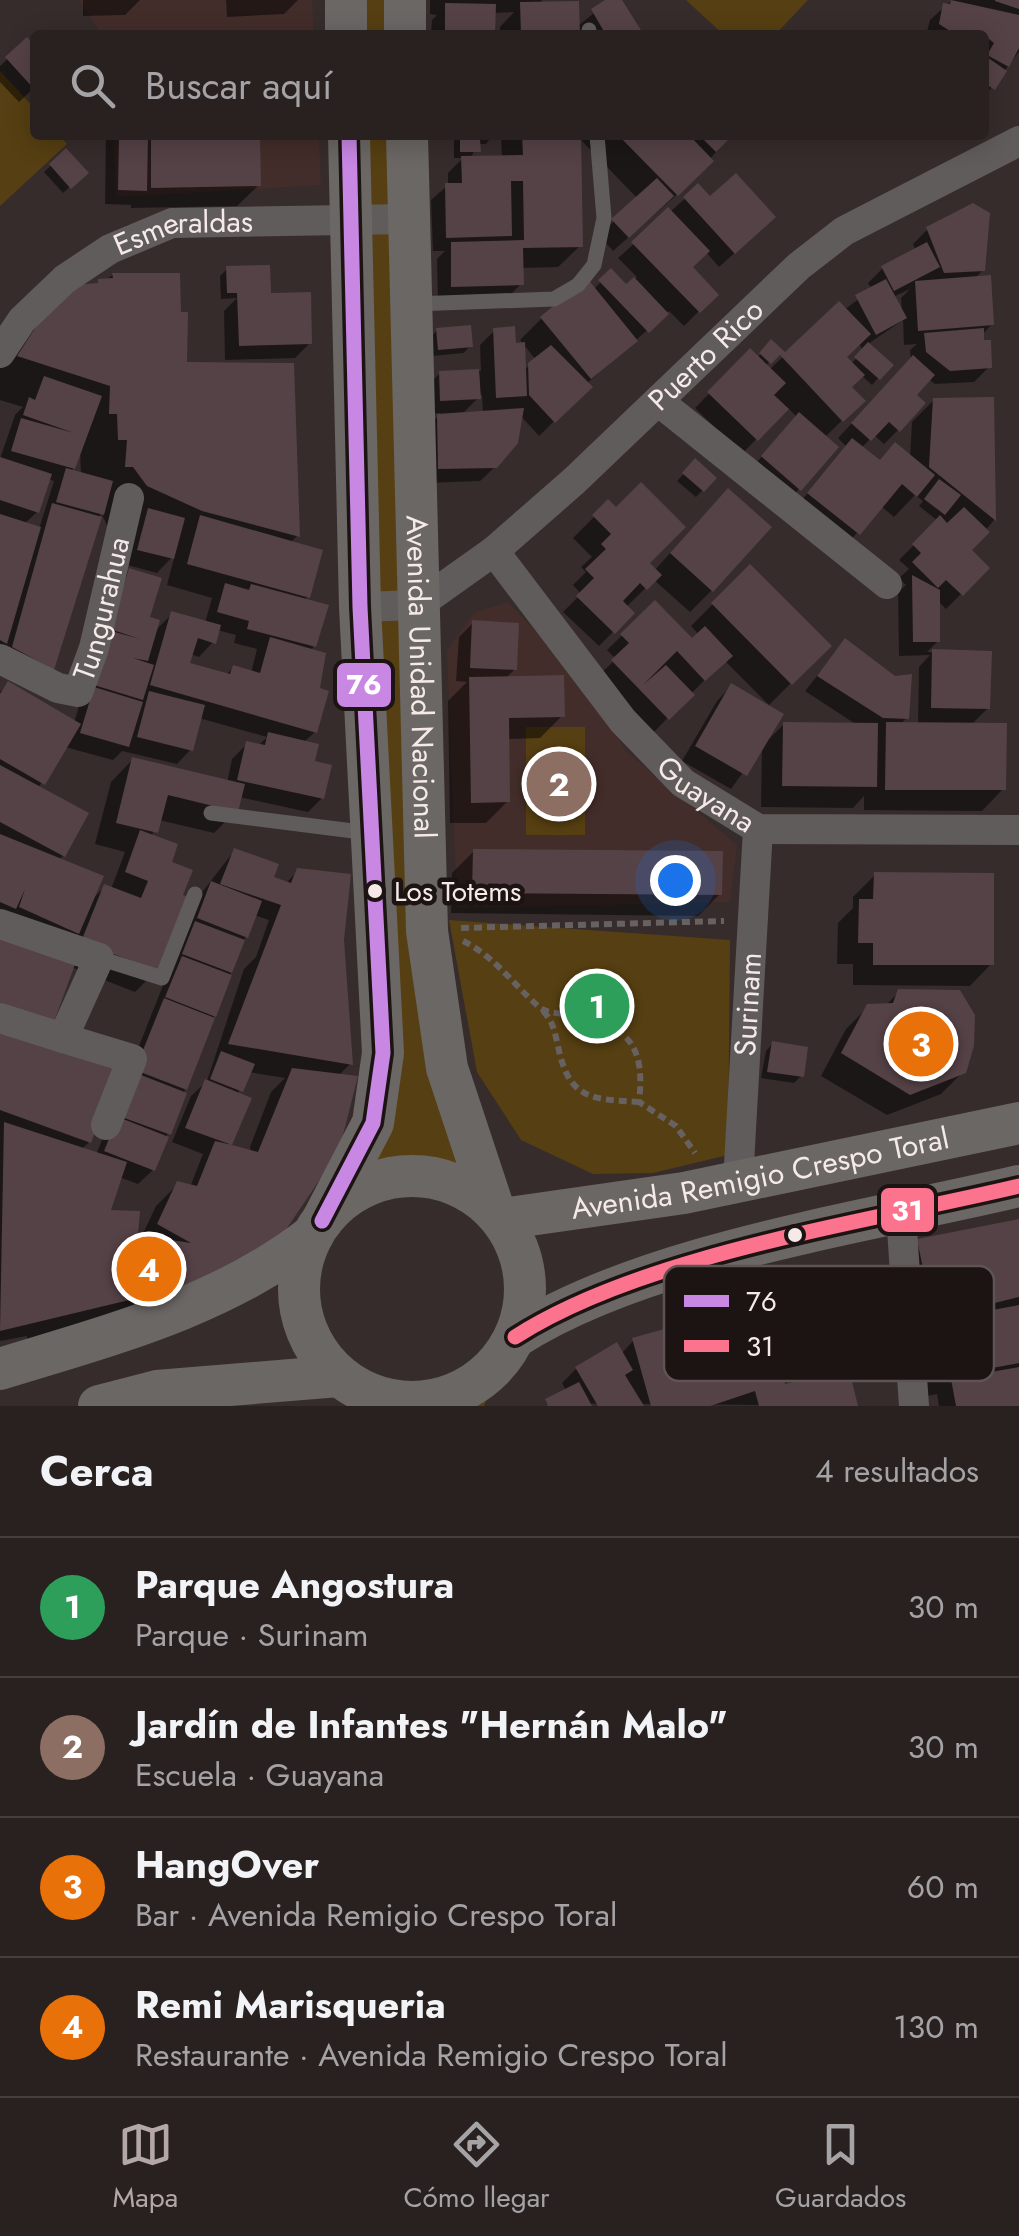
<!DOCTYPE html>
<html lang="es">
<meta charset="utf-8">
<style>
:root{--surface:#282120;--page:#302929;--text:#f1f3f6;--muted:#a5a3a5;--line:#443e3e;--accent:#b3a8a6}
body{margin:0;font-family:Jost,sans-serif;background:var(--page);color:var(--text)}
.you{position:absolute;left:675px;top:880px;width:35px;height:35px;margin:-25px;border:8px solid #fff;border-radius:50%;background:#1a73e8;box-shadow:0 0 0 15px #1a73e833}
.badge{display:grid;place-items:center;width:65px;height:65px;border-radius:50%;background:var(--accent);color:#fff;font-size:32px;font-weight:700}
.pin{position:absolute;translate:-50% -50%;border:5px solid #fff;box-shadow:0 2px 10px #0006}
.list{margin:0;padding:0;list-style:none}
h2{display:flex;justify-content:space-between;align-items:center;height:130px;margin:0;padding:0 40px;font-size:42px}
h2 small{font-size:32px;font-weight:400;color:var(--muted)}
.list li{display:grid;grid-template-columns:65px 1fr auto;gap:30px;align-items:center;box-sizing:border-box;height:140px;padding:0 40px;border-top:2px solid var(--line)}
.list b{display:block;font-size:38px;white-space:nowrap}
.list p{margin:0;font-size:32px;white-space:nowrap;color:var(--muted)}
.list em{font-size:32px;font-style:normal;color:var(--muted)}
.icon{flex:none;width:55px;height:55px;fill:none;stroke:currentColor;stroke-width:2;stroke-linecap:round;stroke-linejoin:round}
.map{position:relative;flex:none;width:1019px;height:1406px;overflow:hidden}
.search{position:absolute;background:var(--surface);box-shadow:0 5px 25px #0003;left:30px;right:30px;top:30px;height:110px;display:flex;align-items:center;gap:25px;box-sizing:border-box;padding:0 35px;border-radius:10px;color:var(--muted);font-size:38px}
.sheet{height:690px;background:var(--surface)}
nav{display:flex;justify-content:space-around;align-items:center;box-sizing:border-box;height:140px;border-top:2px solid var(--line);background:var(--surface);font-size:28px;color:var(--muted)}
nav a{display:grid;justify-items:center;gap:5px}
nav .on{color:var(--accent)}
.map>svg:first-child{display:block}
.built{fill:#432d2a}
.green{fill:#563f12}
.shadow{fill:#0007;fill-rule:evenodd}
.building{fill:#554247}
.lines{fill:none;stroke-linecap:round;stroke-linejoin:round}
.path{stroke:#676261;stroke-width:6;stroke-dasharray:8 5;stroke-linecap:butt}
.service{stroke:#605c5b;stroke-width:15}
.minor{stroke:#605c5b;stroke-width:30}
.secondary{stroke:#6b6765;stroke-width:42}
.bus-1-casing{stroke:#1c1413;stroke-width:22}
.bus-2-casing{stroke:#1c1413;stroke-width:22}
.bus-1{stroke:#c787e3;stroke-width:15}
.bus-2{stroke:#fc738d;stroke-width:15}
.bus-dot{fill:#f6eae9;stroke:#1c1413;stroke-width:4}
.labels{text-anchor:middle;stroke-width:9;stroke-linejoin:round;paint-order:stroke}
.bus-label{font-size:28px;fill:#f6eae9;stroke:#1c1413;text-anchor:start}
.street-label{font-size:30px;fill:#f6eae9;stroke:#1c1413}
.key{fill:#1c1413;stroke:#5d5453;stroke-width:2.5}
.key-label{font-size:28px;fill:#f6eae9}
.line-badge{stroke:#1c1413;stroke-width:4}
.badge-label{font-size:28px;text-anchor:middle;font-weight:bold;fill:#fff}
</style>
<div class="map">
<svg width="1019" height="1406" viewBox="0 0 1019 1406">
<rect width="100%" height="100%" fill="#362c2b"/>
<g class="built">
<polygon points="79,0 312,0 314,35 102,35"/>
<polygon points="113,135 319,135 321,185 116,197"/>
<polygon points="508,602 575,673 627,752 737,845 730,902 457,908 447,650 474,613"/>
</g>
<g class="green">
<rect x="346" y="0" width="59" height="35"/>
<polygon points="686,0 808,0 775,35 724,35"/>
<polygon points="0,71 35,109 35,135 59,135 67,144 0,206"/>
<polygon points="349,135 407,135 409,219 350,220"/>
<polygon points="404,222 413,601 365,601 354,225"/>
<path d="M412 609 413 809 484 1200C436 1164 409 1165 353 1186L371 1143 365 611Z"/>
<rect x="526" y="727" width="59" height="108"/>
<polygon points="449,920 730,940 728,1155 653,1173 593,1174 521,1140 477,1072"/>
<path d="M498 1369 484 1406H419C453 1401 473 1392 498 1369Z"/>
</g>
<g class="shadow">
<polygon points="83,0 140,0 125,15 83,16"/>
<polygon points="226,0 298,0 284,14 227,17"/>
<polygon points="430,0 542,0 538,5 577,35 500,35 500,27 514,12 493,13 493,35 431,35 432,20 437,15 430,14"/>
<polygon points="610,0 619,0 641,35 583,35 578,26"/>
<polygon points="952,0 1019,0 1019,52 984,97 984,35 926,35 930,20"/>
<polygon points="27,41 35,50 35,87 19,102 0,82 0,66"/>
<polygon points="106,135 258,135 259,185 237,206 131,208 131,205 105,204"/>
<polygon points="454,135 493,135 486,144 478,144 470,159 502,158 501,135 579,135 580,246 558,267 521,268 521,284 506,299 438,300 437,259 445,251 433,251 431,200 448,185 448,173 463,158 454,158"/>
<polygon points="584,135 730,135 690,183 613,251 599,235 638,199 580,139"/>
<polygon points="66,152 86,172 63,193 44,172"/>
<path d="M698 187 758 232 719 267 706 252 689 268 715 295 684 326 669 311 586 384 589 387 539 436 520 415 496 466 480 481 425 483 424 431 441 413 426 414 425 388 440 373 481 371 480 345 495 330 513 346 524 370 536 360 520 340 541 319 593 290 611 272 626 287 637 277 618 258ZM482 394 483 413 462 414Z"/>
<path d="M928 229 983 270 974 279 992 324 982 335 989 367 974 382 935 384 928 379 913 395 898 430 884 444 874 435 861 448 878 462 910 458 912 422 934 400 992 399 994 520 969 550 987 568 946 609 937 600 938 641 927 652 989 653 988 708 971 725 1003 789 982 811 864 810V796L853 808 761 807 762 746 731 789 682 761 717 701 731 686 767 741 784 724 857 725 805 691 845 641 907 718 900 724H918L919 667 930 655 899 656 898 592 906 585 899 578 909 569 899 560 938 521 919 506 923 501 915 495 894 517 881 506 837 555 788 516 847 447 838 438 911 360 910 350 917 344 904 345 903 320 868 344 890 365 872 385 861 375 849 387 862 401 825 437 799 489 785 504 748 472 797 417 787 407 742 454 695 408 750 352 757 358 771 343 780 351 765 366 769 370 839 304 844 310 872 289 868 283 883 268 916 251 913 244ZM910 289 901 298 902 314 893 297ZM859 343 863 351 851 364 844 357Z"/>
<polygon points="227,269 268,291 310,343 295,358 225,360 224,311 237,298 221,299 220,276"/>
<path d="M113 275 184 364 297 536 290 543 307 597 303 601 314 646 310 651 315 732 303 743 322 798 308 812 239 797 236 811 214 833 159 820 151 837 168 863 157 970 135 992 71 967 51 1023 89 1142 81 1150 96 1155 197 899 234 851 270 879 285 884 298 871 342 940 350 1064 338 1076 207 1285 27 1342V1336L0 1341V692L8 684 74 723 115 585 129 571 155 631 172 614 205 623 212 598 167 585 175 554 157 573 124 564 101 512 52 669 0 658 4 644 0 648V459L15 415 23 407 0 400V359L20 335ZM79 447H80L81 475 72 472ZM48 479 54 481 39 529 24 524 37 512ZM217 630 236 635 234 643 257 649 251 673 233 668 226 675 187 664 190 654 199 657 213 642ZM199 718 267 737 258 746 247 744 232 759 227 783 132 760 111 782 95 844 125 852 111 889 105 887 91 900 58 860 63 856 38 788 65 747 113 760 122 751 177 764 191 749ZM254 915 269 920 256 957 244 969 207 1081 191 1096 172 1142 203 1154 190 1187 178 1184 156 1206 141 1238 136 1237 108 1212 119 1177 138 1184 153 1170ZM248 1072 285 1078 271 1092 250 1147 251 1153 228 1147 248 1099 237 1095Z"/>
<polygon points="437,330 470,346 464,353 432,356 431,337"/>
<polygon points="695,462 714,478 696,497 677,481"/>
<polygon points="608,503 654,571 706,513 712,590 690,612 654,580 626,607 632,613 599,646 563,612 581,594 573,585 586,572 581,567 592,557 573,538"/>
<polygon points="750,567 828,646 769,705 724,660 653,733 598,676 616,659 607,650 654,604 692,642 699,635 691,626"/>
<polygon points="473,623 515,669 505,679 562,716 540,738 507,739 508,801 486,823 450,823 448,701 467,682 456,681 459,637"/>
<polygon points="474,851 720,894 698,916 451,913 452,873"/>
<polygon points="875,875 991,964 970,986 853,985 853,964 837,964 838,923 853,908 853,897"/>
<polygon points="899,992 964,1071 941,1094 887,1115 821,1076 846,1029 868,1007 885,1006"/>
<polygon points="772,1044 801,1076 794,1083 761,1078 766,1051"/>
<polygon points="1019,1221 1019,1406 939,1406 937,1394 922,1397 891,1270 919,1242"/>
<path d="M801 1289 827 1321 889 1355 867 1376 849 1380 856 1406 545 1403 566 1391 562 1383 576 1369 621 1354 634 1340 683 1326 681 1312 703 1290ZM823 1366 826 1377 784 1387 781 1376Z"/>
</g>
<g class="building">
<polygon points="605,0 622,0 644,35 606,35 591,9"/>
<polygon points="951,0 1019,15 1019,48 1009,67 987,55 994,43 984,35 947,35 950,31 939,24 943,3 950,4"/>
<polygon points="995,0 1019,0 1019,9 995,1"/>
<polygon points="579,1 580,35 521,35 520,2"/>
<polygon points="445,3 496,4 495,35 445,35"/>
<polygon points="27,37 35,46 35,90 5,57"/>
<polygon points="984,55 1007,71 995,90 984,83"/>
<polygon points="119,135 148,135 147,191 118,190"/>
<polygon points="151,135 260,135 261,186 151,188"/>
<polygon points="460,135 489,135 489,138 480,139 481,152 460,152"/>
<polygon points="522,135 581,135 583,247 523,248 524,285 451,287 451,242 524,240 523,181 511,181 512,236 446,238 445,183 462,183 461,156 523,155"/>
<polygon points="618,135 689,135 714,161 678,196"/>
<polygon points="699,135 733,135 716,152"/>
<polygon points="66,148 89,173 71,189 49,164"/>
<polygon points="736,173 776,217 735,254 683,197 698,183 710,196"/>
<polygon points="657,178 674,196 629,238 611,219"/>
<polygon points="973,203 990,213 985,271 944,273 926,227"/>
<polygon points="668,207 710,251 693,267 719,295 700,313 631,242"/>
<polygon points="927,242 940,267 894,291 881,266"/>
<polygon points="270,265 271,293 311,292 312,344 239,346 237,293 227,293 226,266"/>
<polygon points="611,268 626,284 634,277 669,314 649,333 598,280"/>
<polygon points="112,273 180,273 181,312 188,312 187,362 294,363 300,537 202,511 147,486 133,467 125,467 127,440 118,440 117,414 109,414 110,386 17,356 57,294 72,293 74,285 98,283 98,279 113,278"/>
<polygon points="991,275 994,325 918,331 915,281"/>
<polygon points="587,278 638,341 591,379 540,317"/>
<polygon points="886,279 907,318 876,335 855,295"/>
<polygon points="839,301 871,334 847,357 865,375 852,387 866,401 843,422 780,355 771,364 759,353 771,339 785,352"/>
<polygon points="471,325 473,347 438,350 436,328"/>
<polygon points="515,326 516,343 525,342 527,396 496,398 493,328"/>
<polygon points="984,328 984,340 991,340 992,368 950,371 926,352 924,333"/>
<polygon points="868,342 894,365 880,380 854,357"/>
<polygon points="551,345 593,387 555,423 529,395 528,363"/>
<polygon points="750,348 786,383 774,395 789,409 758,441 707,392"/>
<polygon points="913,355 935,375 917,395 926,403 900,432 889,422 871,441 851,423"/>
<polygon points="479,369 481,399 440,401 439,371"/>
<polygon points="44,376 102,396 75,469 11,451 21,418 74,433 23,415 29,397 35,400"/>
<polygon points="994,397 996,521 929,467 933,398"/>
<polygon points="524,408 518,443 497,468 438,469 437,414"/>
<polygon points="799,412 839,447 801,491 761,456"/>
<polygon points="852,438 880,460 895,442 935,475 917,497 902,484 860,535 807,493"/>
<polygon points="0,457 52,474 39,513 0,500"/>
<polygon points="695,458 717,478 704,492 682,473"/>
<polygon points="66,468 113,481 104,515 56,502"/>
<polygon points="939,479 961,495 945,515 924,499"/>
<polygon points="641,482 686,527 650,563 662,575 647,590 640,583 623,601 635,613 615,634 576,596 594,578 585,569 606,549 601,544 611,534 592,515 608,499 616,507"/>
<polygon points="728,488 772,527 713,592 670,553"/>
<polygon points="52,503 102,517 54,670 12,647"/>
<polygon points="964,507 990,532 972,550 990,568 963,596 946,580 938,588 912,562 921,553 912,544 940,515 947,523"/>
<polygon points="148,508 185,518 174,559 137,550"/>
<polygon points="0,514 41,527 7,644 0,640"/>
<polygon points="200,515 323,550 310,598 187,564"/>
<polygon points="750,564 832,646 792,685 711,603"/>
<polygon points="129,568 162,578 150,617 160,620 148,661 133,658 154,665 143,700 94,685 111,631 140,639 110,629"/>
<polygon points="912,575 940,590 940,642 913,642"/>
<polygon points="225,583 249,590 251,584 329,605 316,647 247,629 249,621 217,612"/>
<polygon points="655,600 692,638 705,626 733,656 705,681 677,651 643,685 666,665 695,695 669,720 611,660 629,643 620,634"/>
<polygon points="171,611 221,625 216,644 198,638 190,663 230,674 233,665 260,673 270,637 326,653 320,688 329,691 317,733 150,685"/>
<polygon points="472,620 519,623 517,670 470,668"/>
<polygon points="845,638 895,676 912,674 909,719 883,718 817,676"/>
<polygon points="932,649 992,651 990,709 931,708"/>
<polygon points="564,675 565,717 509,718 510,802 471,803 469,677"/>
<polygon points="8,681 81,724 45,785 0,759 0,694"/>
<polygon points="731,683 784,714 747,776 695,746"/>
<polygon points="94,687 143,702 129,747 80,733"/>
<polygon points="149,691 205,705 193,751 137,737"/>
<polygon points="783,722 878,723 877,787 782,786"/>
<polygon points="886,722 1007,723 1006,790 885,790"/>
<polygon points="268,732 319,744 315,761 332,765 324,799 237,780 246,741 265,745"/>
<polygon points="132,757 245,784 238,812 168,795 158,833 116,823"/>
<polygon points="0,765 89,813 65,857 0,822"/>
<polygon points="140,830 178,844 172,862 193,870 183,895 188,897 159,971 81,942 104,884 141,898 148,881 125,872"/>
<polygon points="0,834 104,876 79,934 19,907 25,889 16,909 0,902"/>
<polygon points="234,848 279,864 274,877 291,883 297,868 351,874 344,940 353,1065 228,1044 281,905 220,884"/>
<polygon points="473,849 723,851 722,895 472,893"/>
<polygon points="874,872 994,873 994,965 873,965 873,943 858,943 859,899 873,899"/>
<polygon points="211,881 262,901 248,938 197,918"/>
<polygon points="195,921 245,940 232,973 182,954"/>
<polygon points="0,934 76,962 53,1024 0,1005"/>
<polygon points="182,956 232,975 216,1017 165,997"/>
<polygon points="898,989 960,990 975,1015 974,1046 966,1073 910,1095 841,1053 867,1004 893,1003"/>
<polygon points="164,998 215,1018 187,1090 135,1070"/>
<polygon points="0,1024 119,1066 91,1143 0,1110"/>
<polygon points="772,1041 808,1047 804,1077 767,1072"/>
<polygon points="221,1051 255,1064 243,1092 210,1079"/>
<polygon points="292,1068 358,1076 339,1151 281,1237 225,1271 171,1290 0,1331 4,1122 127,1162 111,1210 140,1211 138,1235 191,1243 157,1224 177,1181 197,1186 215,1141 232,1145 185,1128 205,1079 252,1098 232,1145 258,1152"/>
<polygon points="136,1073 187,1093 171,1135 119,1116"/>
<polygon points="118,1117 169,1137 155,1171 104,1151"/>
<polygon points="1019,1219 1019,1297 933,1318 917,1239"/>
<polygon points="798,1267 803,1286 820,1281 829,1318 879,1305 892,1355 849,1365 844,1346 783,1360 771,1319 785,1384 849,1369 858,1406 759,1406 755,1391 710,1406 651,1406 632,1338 707,1317 702,1288"/>
<polygon points="1019,1305 1019,1363 943,1377 933,1321"/>
<polygon points="617,1342 633,1370 625,1375 644,1406 598,1406 575,1367"/>
<polygon points="1019,1367 1019,1406 956,1406 951,1379"/>
<polygon points="579,1382 592,1406 548,1406 545,1399"/>
</g>
<g class="lines">
<g class="path">
<polyline points="461,928 724,921"/>
<path d="M463 941C494 956 514 985 539 1007 546 1013 559 1013 569 1015 626 1024 646 1043 639 1102L676 1126 695 1153"/>
<path d="M543 1011C554 1023 554 1030 558 1046 569 1100 591 1099 639 1102"/>
</g>
<g class="service">
<polyline points="589,30 589,35"/>
<polyline points="413,304 554,299 578,285 594,265 604,218 597,135"/>
<polyline points="211,813 369,833"/>
<polyline points="99,958 162,978 195,894"/>
</g>
<g class="minor">
<path id="s1" d="M0 353 22 320 65 279 110 249 172 223 409 219"/>
<polyline points="658,401 887,584"/>
<path id="s2" d="M494 551 623 721 683 783 758 829 1019 830"/>
<path id="s3" d="M360 607 418 605 494 551 574 481 799 266 844 231 1019 141"/>
<path id="s4" d="M0 659 58 688 78 692 94 648 129 498"/>
<polyline points="0,924 99,958 63,1038 0,1018"/>
<polyline points="63,1038 132,1059 106,1125"/>
<path id="s5" d="M738 1182 758 829"/>
<polyline points="901,1214 914,1406"/>
</g>
<g class="secondary">
<polyline points="346,0 346,35"/>
<polyline points="405,0 405,35"/>
<path id="s6" d="M407 135 427 931 447 1068 494 1210"/>
<circle cx="412" cy="1289" r="113"/>
<path id="s7" d="M502 1219 684 1193 1019 1123"/>
<polyline points="322,1221 373,1123 383,1053 360,607 349,135"/>
<path d="M515 1337C644 1254 868 1222 1019 1186"/>
<path d="M0 1369C110 1335 221 1307 313 1235"/>
<polyline points="99,1406 157,1391 339,1376"/>
</g>
<g class="bus-1-casing">
<polyline id="bus-1" points="322,1221 373,1123 383,1053 360,607 349,135"/>
</g>
<g class="bus-2-casing">
<path id="bus-2" d="M515 1337C644 1254 868 1222 1019 1186"/>
</g>
<use href="#bus-1" class="bus-1"/>
<use href="#bus-2" class="bus-2"/>
</g>
<g class="bus-dot">
<circle cx="375" cy="891" r="9"/>
<circle cx="795" cy="1235" r="9"/>
</g>
<g class="labels">
<g class="bus-label">
<text x="394" y="901">Los Totems</text>
</g>
<g class="street-label">
<text dy="10" stroke="none"><textPath href="#s1" startOffset="230">Esmeraldas</textPath></text>
<text dy="10" stroke="none"><textPath href="#s3" startOffset="440">Puerto Rico</textPath></text>
<text dy="10" stroke="none"><textPath href="#s4" startOffset="172">Tungurahua</textPath></text>
<text dy="10" stroke="none"><textPath href="#s6" startOffset="542">Avenida Unidad Nacional</textPath></text>
<text dy="10" stroke="none"><textPath href="#s2" startOffset="325">Guayana</textPath></text>
<text dy="10" stroke="none"><textPath href="#s5" startOffset="178">Surinam</textPath></text>
<text dy="10" stroke="none"><textPath href="#s7" startOffset="262">Avenida Remigio Crespo Toral</textPath></text>
</g>
</g>
<rect x="664" y="1266" width="330" height="115" rx="15" class="key"/>
<rect x="684" y="1295" width="45" height="12" fill="#c787e3"/>
<rect x="684" y="1340" width="45" height="12" fill="#fc738d"/>
<g class="key-label">
<text x="746" y="1311">76</text>
<text x="746" y="1356">31</text>
</g>
<g class="line-badge">
<rect x="335" y="661" width="58" height="48" rx="10" fill="#c787e3"/>
<rect x="879" y="1186" width="57" height="48" rx="10" fill="#fc738d"/>
</g>
<g class="badge-label">
<text x="364" y="694">76</text>
<text x="907" y="1220">31</text>
</g>
</svg>
<div class="you"></div>
<div class="pin badge" style="left:597px;top:1006px;background:#2e9e5b">1</div>
<div class="pin badge" style="left:559px;top:784px;background:#8d6e63">2</div>
<div class="pin badge" style="left:921px;top:1044px;background:#e8710a">3</div>
<div class="pin badge" style="left:149px;top:1269px;background:#e8710a">4</div>
<div class="search"><svg class="icon" aria-label="search" viewBox="0 0 24 24"><circle cx="10" cy="10" r="6"/><path d="M15 15l6 6"/></svg>Buscar aquí</div>
</div>
<section class="sheet">
<h2>Cerca<small>4 resultados</small></h2>
<ul class="list">
<li><span class="badge" style="background:#2e9e5b">1</span><div><b>Parque Angostura</b><p>Parque · Surinam</p></div><em>30 m</em></li>
<li><span class="badge" style="background:#8d6e63">2</span><div><b>Jardín de Infantes &quot;Hernán Malo&quot;</b><p>Escuela · Guayana</p></div><em>30 m</em></li>
<li><span class="badge" style="background:#e8710a">3</span><div><b>HangOver</b><p>Bar · Avenida Remigio Crespo Toral</p></div><em>60 m</em></li>
<li><span class="badge" style="background:#e8710a">4</span><div><b>Remi Marisqueria</b><p>Restaurante · Avenida Remigio Crespo Toral</p></div><em>130 m</em></li>
</ul>
</section>
<nav>
<a class="on"><svg class="icon" aria-label="map" viewBox="0 0 24 24"><path d="M3 6l6-2 6 2 6-2v14l-6 2-6-2-6 2zM9 4v14M15 6v14"/></svg>Mapa</a>
<a><svg class="icon" aria-label="directions" viewBox="0 0 24 24"><path d="M12 3l9 9-9 9-9-9zM9 14v-3h6M13 9l2 2-2 2"/></svg>Cómo llegar</a>
<a><svg class="icon" aria-label="saved" viewBox="0 0 24 24"><path d="M7 4h10v16l-5-4-5 4z"/></svg>Guardados</a>
</nav>
